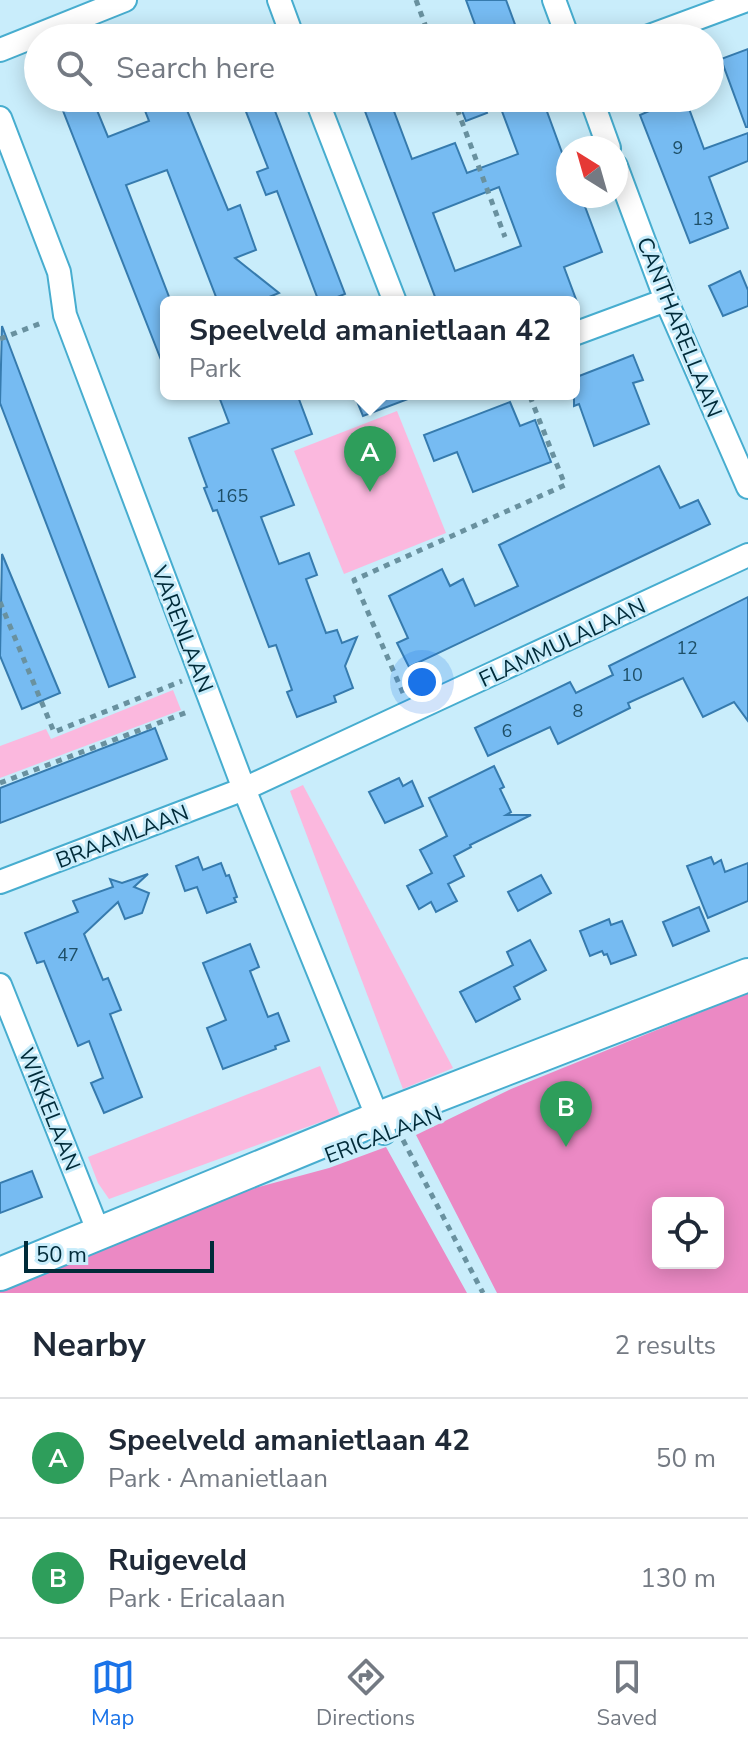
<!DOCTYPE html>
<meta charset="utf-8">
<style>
:root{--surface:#fff;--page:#f2f2f3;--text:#1f2937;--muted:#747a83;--line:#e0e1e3;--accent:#1a73e8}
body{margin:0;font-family:"Nunito Sans",sans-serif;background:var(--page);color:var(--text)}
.controls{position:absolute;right:24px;bottom:24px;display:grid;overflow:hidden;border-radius:12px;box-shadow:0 4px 20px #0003}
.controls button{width:72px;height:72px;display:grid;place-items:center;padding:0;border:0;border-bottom:2px solid var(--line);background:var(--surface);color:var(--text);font:40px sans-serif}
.compass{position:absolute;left:556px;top:136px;width:72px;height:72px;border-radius:50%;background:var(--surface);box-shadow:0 4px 20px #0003;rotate:323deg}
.scale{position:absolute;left:24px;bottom:20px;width:190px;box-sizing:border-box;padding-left:8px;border:4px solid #002b39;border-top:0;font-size:22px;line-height:28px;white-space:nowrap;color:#002b39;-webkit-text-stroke:6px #c9edfb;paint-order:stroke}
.you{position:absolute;left:422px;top:682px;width:28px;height:28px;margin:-20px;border:6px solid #fff;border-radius:50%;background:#1a73e8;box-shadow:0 0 0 12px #1a73e833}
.badge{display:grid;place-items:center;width:52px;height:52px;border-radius:50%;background:var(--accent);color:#fff;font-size:26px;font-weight:700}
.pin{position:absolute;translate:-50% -66px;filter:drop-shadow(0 2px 4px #0008)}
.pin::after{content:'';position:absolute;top:42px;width:28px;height:24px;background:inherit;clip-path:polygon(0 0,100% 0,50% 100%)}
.popup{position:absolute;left:160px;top:296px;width:420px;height:104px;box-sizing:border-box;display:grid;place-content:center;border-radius:12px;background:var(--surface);filter:drop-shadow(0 2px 6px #0005);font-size:26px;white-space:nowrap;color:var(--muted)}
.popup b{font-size:30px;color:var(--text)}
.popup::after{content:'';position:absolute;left:50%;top:100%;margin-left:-16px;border:16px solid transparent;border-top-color:var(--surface)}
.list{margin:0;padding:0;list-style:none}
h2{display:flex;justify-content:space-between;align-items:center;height:104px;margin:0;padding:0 32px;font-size:34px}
h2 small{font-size:26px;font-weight:400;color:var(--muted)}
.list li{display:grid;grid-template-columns:52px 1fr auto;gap:24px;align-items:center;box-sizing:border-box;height:120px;padding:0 32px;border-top:2px solid var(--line)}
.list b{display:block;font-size:30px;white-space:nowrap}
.list p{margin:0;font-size:26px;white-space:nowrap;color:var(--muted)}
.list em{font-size:26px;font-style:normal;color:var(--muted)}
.icon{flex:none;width:44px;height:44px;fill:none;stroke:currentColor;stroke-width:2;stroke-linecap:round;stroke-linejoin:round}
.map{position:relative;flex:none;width:748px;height:1293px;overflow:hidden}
.search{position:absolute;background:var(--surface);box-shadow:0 4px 20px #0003;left:24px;right:24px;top:24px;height:88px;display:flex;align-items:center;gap:20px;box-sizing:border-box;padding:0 28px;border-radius:44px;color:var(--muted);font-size:30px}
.sheet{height:344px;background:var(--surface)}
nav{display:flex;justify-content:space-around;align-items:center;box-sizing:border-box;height:112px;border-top:2px solid var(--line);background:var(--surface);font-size:22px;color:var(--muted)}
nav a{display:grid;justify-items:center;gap:4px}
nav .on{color:var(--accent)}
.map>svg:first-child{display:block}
.green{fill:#fbb8de}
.forest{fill:#eb89c4;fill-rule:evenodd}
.building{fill:#76bbf2;stroke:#367bae;stroke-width:2;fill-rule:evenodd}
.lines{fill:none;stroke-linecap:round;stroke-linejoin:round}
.street-casing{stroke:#47adcf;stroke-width:26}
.secondary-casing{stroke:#47adcf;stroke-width:36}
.path{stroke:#69919f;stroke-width:5;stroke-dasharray:6 6;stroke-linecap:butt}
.street{stroke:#fff;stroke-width:22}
.secondary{stroke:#fff;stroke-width:32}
.labels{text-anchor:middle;stroke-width:6;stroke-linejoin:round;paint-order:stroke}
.number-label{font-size:18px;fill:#1e4f67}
.street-label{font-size:22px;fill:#002b39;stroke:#c9edfb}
</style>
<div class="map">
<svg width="748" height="1293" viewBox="0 0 748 1293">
<rect width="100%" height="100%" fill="#c9edfb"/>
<g class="green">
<polygon points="397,411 446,533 344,574 294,451"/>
<polygon points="173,690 181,710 0,778 0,746 46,729 51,739"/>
<polygon points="303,785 453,1068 403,1089 290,791"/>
<polygon points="320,1066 340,1115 109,1199 98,1183 88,1157"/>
</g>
<g class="forest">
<path d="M748 993V1293H497L416 1135 511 1089ZM658 1203H718V1263H658Z"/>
<polygon points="386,1147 467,1293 0,1293 0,1284 251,1189 329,1168"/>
</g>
<g class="building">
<polygon points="466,0 506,0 520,38 480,38"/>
<polygon points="748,49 748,127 746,127 721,59"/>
<polygon points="58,98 92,98 108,137 149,121 140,98 182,98 228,210 240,205 256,250 235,258 279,293 257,302 218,302 167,170 126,185 171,302 166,302 165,370"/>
<polygon points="260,98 270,98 345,294 325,302 319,302 277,191 266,195 257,172 268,168 243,104"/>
<path d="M360 98H389L412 159 455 143 467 173 518 154 497 98H542L568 169V196H581L602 252 564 267 577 302H437ZM499 187 521 246 455 271 433 213Z"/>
<polygon points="457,98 481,98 487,113 466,121"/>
<polygon points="652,98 685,98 704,149 748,133 748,161 709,177 728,228 690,243 640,115 656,108"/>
<polygon points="740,271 748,290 748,306 723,316 709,286"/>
<polygon points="2,326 135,677 109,687 0,403"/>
<polygon points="633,355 643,380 633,383 649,424 594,446 579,404 574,406 574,378"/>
<polygon points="218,394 297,394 312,434 272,449 294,505 261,517 279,564 309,553 317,575 306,579 326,633 337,630 342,643 357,637 345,666 353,688 334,696 336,702 297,717 287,692 292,690 276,645 269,647 217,510 213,511 204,488 207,487 189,438 229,423"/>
<polygon points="354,394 415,394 416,396 363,416"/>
<polygon points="510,402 520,426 535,420 551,462 473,492 457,452 434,461 424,435"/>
<polygon points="659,466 680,508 698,500 710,524 409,667 397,643 408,638 389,596 442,569 450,586 463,579 475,606 518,586 499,545"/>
<polygon points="2,554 60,693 22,709 0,656"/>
<polygon points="748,597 748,721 734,702 703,717 683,678 628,703 630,708 558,744 550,727 488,756 475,728 570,682 576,693 613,675 609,666"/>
<polygon points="155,728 167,759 0,823 0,788"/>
<polygon points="494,766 504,787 500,789 511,812 506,815 531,815 470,845 471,847 454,856 464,876 448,884 457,901 436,912 431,902 419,909 407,886 432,873 420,850 447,836 429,798"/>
<polygon points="399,778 403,786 412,781 423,806 385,823 369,792"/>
<polygon points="198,857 203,870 221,863 226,876 229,875 237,897 234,898 236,902 207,913 197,887 185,891 176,866"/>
<polygon points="711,857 714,864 721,860 725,872 748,863 748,901 708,918 687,866"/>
<polygon points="148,874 134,887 149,893 142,913 125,919 118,902 84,934 103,980 108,978 121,1010 110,1014 142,1097 104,1113 91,1083 103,1078 89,1041 78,1046 44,961 37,963 25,933 78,912 73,901 113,887 110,879 122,883"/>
<polygon points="541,875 551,893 518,911 508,892"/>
<polygon points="699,907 709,931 673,946 663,922"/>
<polygon points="609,919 611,925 622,921 636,955 611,964 607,954 604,955 602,951 590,956 580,931"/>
<polygon points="530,940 546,970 514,987 520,999 476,1022 460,992 513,965 507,952"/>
<polygon points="250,944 259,967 250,971 268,1017 278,1013 289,1041 275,1046 276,1049 223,1069 207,1028 226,1020 203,963"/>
<polygon points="32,1171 42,1197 0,1213 0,1183"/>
</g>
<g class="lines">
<g class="street-casing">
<g id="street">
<polyline points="279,0 293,38"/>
<polyline points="554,0 568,38"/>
<polyline points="644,38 747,0"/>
<polyline points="0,50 125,0"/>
<polyline points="316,98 395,302"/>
<polyline points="591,98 609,148"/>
<polyline points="0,118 59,272 65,315 244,789 384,1133"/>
<polyline points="616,166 666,300 748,487"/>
<polyline points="574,334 666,300"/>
<polyline points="0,882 244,789 748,555"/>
<polyline points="0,985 99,1233"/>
</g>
</g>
<g class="secondary-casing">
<polyline id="secondary" points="0,1274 379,1118 748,975"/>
</g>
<g class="path">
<polyline points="416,0 430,38"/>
<polyline points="453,98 505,237"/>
<polyline points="0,339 44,322"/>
<polyline points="0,602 54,732 182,681"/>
<polyline points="403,693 354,580 565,485 529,394"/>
<polyline points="0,783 190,711"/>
<polyline points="403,1140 483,1293"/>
</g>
<use href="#street" class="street"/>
<use href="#secondary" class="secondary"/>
</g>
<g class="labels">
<g class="number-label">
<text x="678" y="154">9</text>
<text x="703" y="225">13</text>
<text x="232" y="502">165</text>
<text x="687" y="654">12</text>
<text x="632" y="681">10</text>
<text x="578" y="717">8</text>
<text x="507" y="737">6</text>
<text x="68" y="961">47</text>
</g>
<g class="street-label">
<text transform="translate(680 327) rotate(68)" y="8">CANTHARELLAAN</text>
<text transform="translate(183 629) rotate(69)" y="8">VARENLAAN</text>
<text transform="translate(562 642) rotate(-25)" y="8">FLAMMULALAAN</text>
<text transform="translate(122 836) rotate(-21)" y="8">BRAAMLAAN</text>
<text transform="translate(50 1109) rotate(68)" y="8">WIKKELAAN</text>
<text transform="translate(383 1134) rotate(-21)" y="8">ERICALAAN</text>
</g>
</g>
</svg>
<div class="controls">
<button><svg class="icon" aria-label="locate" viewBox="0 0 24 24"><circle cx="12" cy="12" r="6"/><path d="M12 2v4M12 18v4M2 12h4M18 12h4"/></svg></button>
</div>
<svg class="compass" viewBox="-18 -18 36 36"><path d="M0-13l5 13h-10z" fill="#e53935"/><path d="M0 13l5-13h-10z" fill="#747a83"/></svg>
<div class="scale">50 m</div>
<div class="you"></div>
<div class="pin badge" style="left:370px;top:492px;background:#2e9e5b">A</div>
<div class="popup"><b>Speelveld amanietlaan 42</b>Park</div>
<div class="pin badge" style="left:566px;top:1147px;background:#2e9e5b">B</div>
<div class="search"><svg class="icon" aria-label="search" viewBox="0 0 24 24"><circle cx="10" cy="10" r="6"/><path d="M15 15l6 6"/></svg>Search here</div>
</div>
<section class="sheet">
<h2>Nearby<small>2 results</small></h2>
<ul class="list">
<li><span class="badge" style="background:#2e9e5b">A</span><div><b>Speelveld amanietlaan 42</b><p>Park · Amanietlaan</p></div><em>50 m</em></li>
<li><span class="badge" style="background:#2e9e5b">B</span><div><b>Ruigeveld</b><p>Park · Ericalaan</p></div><em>130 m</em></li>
</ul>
</section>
<nav>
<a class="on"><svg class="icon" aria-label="map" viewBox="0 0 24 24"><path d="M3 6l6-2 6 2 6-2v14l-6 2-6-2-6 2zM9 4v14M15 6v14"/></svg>Map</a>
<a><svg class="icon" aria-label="directions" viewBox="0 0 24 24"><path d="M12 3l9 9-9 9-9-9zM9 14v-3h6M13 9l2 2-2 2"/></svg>Directions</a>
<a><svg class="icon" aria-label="saved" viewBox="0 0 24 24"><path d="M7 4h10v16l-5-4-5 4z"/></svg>Saved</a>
</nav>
